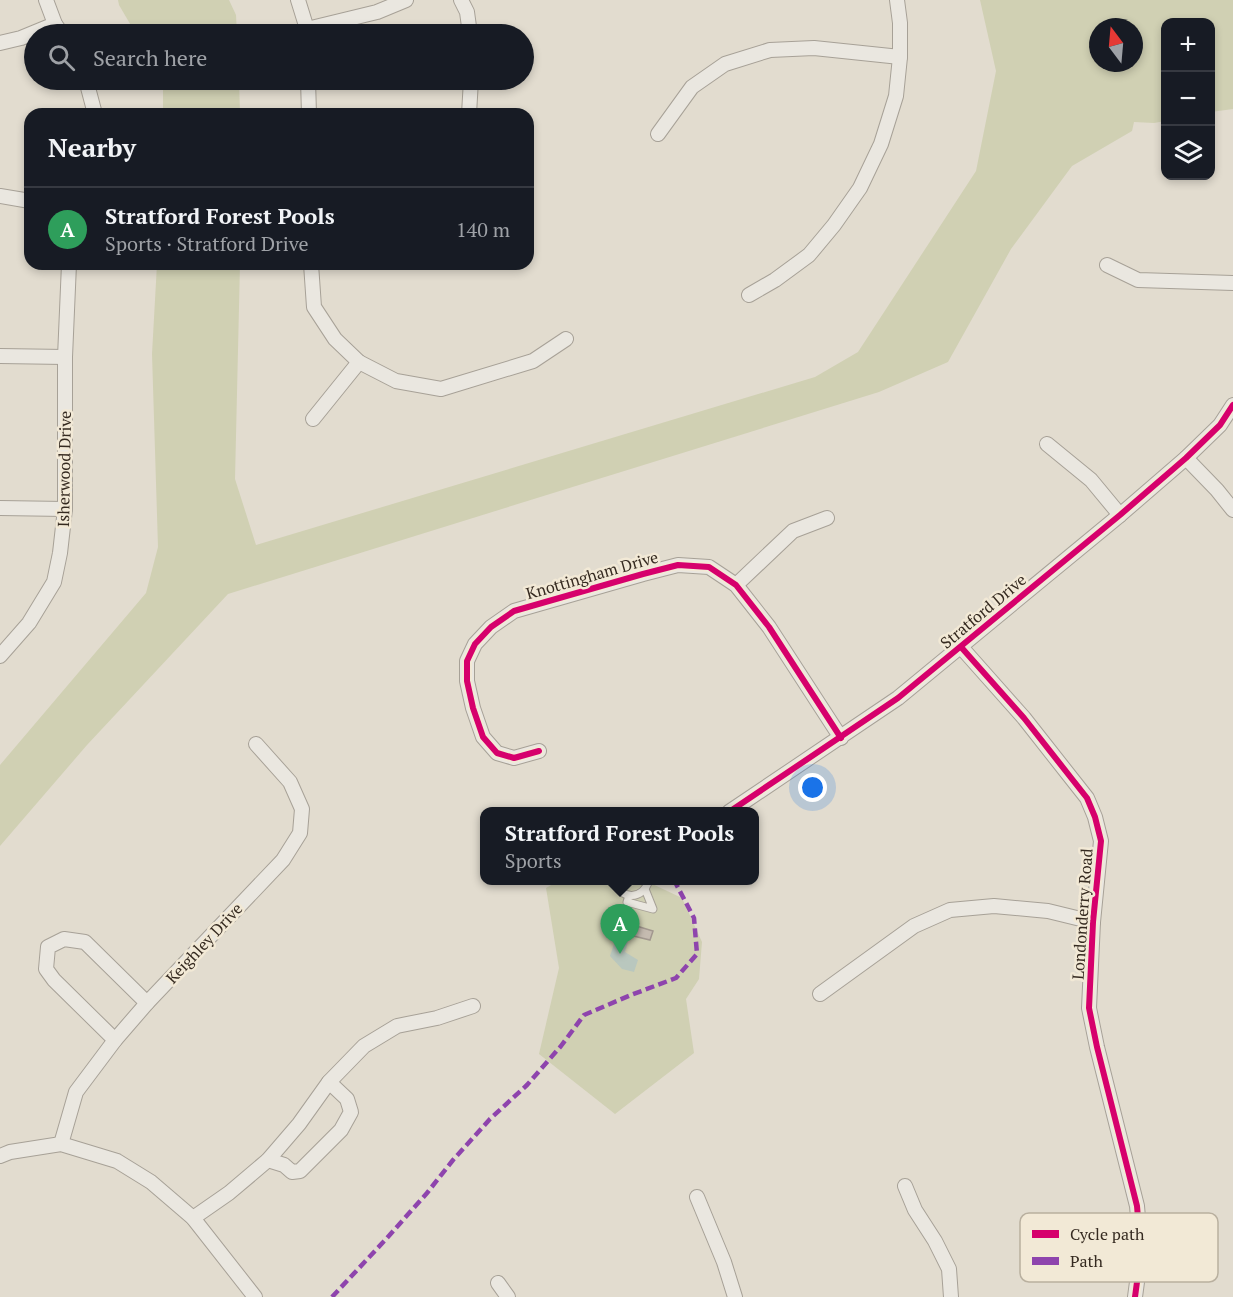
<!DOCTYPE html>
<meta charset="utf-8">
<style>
:root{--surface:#171b24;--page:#242831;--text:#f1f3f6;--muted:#9ea1a6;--line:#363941;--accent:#72685d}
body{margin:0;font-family:"PT Serif",serif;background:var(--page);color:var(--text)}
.controls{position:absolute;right:18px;top:18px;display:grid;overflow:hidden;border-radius:12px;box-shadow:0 3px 9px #0003}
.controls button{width:54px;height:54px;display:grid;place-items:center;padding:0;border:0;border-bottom:2px solid var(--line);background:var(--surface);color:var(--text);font:30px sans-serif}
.compass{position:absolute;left:1089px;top:18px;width:54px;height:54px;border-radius:50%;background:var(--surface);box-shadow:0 3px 9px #0003;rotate:344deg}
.you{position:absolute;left:813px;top:788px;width:21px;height:21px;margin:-15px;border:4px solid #fff;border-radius:50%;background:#1a73e8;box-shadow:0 0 0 9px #1a73e833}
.badge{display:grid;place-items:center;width:39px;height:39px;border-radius:50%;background:var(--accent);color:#fff;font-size:20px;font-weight:700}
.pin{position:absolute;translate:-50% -50px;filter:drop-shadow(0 2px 3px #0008)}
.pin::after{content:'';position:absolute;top:32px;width:21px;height:18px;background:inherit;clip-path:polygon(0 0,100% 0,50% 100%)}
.popup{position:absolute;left:480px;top:807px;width:279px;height:78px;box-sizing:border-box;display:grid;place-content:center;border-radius:12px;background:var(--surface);filter:drop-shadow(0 2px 4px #0005);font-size:20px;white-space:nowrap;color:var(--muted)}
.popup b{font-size:22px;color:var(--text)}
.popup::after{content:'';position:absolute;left:50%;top:100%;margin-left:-12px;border:12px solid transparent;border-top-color:var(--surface)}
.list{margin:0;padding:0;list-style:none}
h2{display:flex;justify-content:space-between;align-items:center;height:78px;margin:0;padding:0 24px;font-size:26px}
h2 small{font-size:20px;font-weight:400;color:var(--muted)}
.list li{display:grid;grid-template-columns:39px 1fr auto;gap:18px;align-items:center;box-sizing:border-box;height:84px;padding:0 24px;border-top:2px solid var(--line)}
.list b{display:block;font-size:22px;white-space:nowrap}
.list p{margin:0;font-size:20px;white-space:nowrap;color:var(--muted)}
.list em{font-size:20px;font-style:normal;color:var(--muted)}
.icon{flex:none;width:33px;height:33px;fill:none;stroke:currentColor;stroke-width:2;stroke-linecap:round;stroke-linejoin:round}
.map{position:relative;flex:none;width:1233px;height:1297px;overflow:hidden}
.search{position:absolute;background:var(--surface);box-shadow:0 3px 9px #0003;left:24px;top:24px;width:510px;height:66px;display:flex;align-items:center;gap:15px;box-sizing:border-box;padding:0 21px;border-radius:33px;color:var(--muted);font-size:22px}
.panel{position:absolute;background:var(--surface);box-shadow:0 3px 9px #0003;left:24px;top:108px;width:510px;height:162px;border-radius:18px}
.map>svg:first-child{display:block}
.green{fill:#d0d0b3;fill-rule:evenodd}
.water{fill:#b9c7be}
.building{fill:#c5bbb0;stroke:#a2988f;stroke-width:1.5}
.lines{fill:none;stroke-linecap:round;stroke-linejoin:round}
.service-casing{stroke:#a7a197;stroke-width:9}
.minor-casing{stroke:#a7a197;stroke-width:16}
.service{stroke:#eae7e0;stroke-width:7}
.minor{stroke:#eae7e0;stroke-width:14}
.quiet{stroke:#8e44ad;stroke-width:4.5;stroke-dasharray:9 4.5;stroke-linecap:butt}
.cycleway-casing{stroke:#f2e9d6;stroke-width:10}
.cycleway{stroke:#d6006c;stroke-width:6}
.labels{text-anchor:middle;stroke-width:5;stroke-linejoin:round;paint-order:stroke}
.street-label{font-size:16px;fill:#352a20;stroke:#f2e9d6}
.key{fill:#f2e9d6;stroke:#b9b09f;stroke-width:1.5}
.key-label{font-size:16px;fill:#352a20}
</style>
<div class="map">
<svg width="1233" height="1297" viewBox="0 0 1233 1297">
<rect width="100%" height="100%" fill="#e2dccf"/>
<g class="green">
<polygon points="118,0 229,0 236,15 237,34 136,34 119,5"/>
<path d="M980 0H1233V109L1211 112 1210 22H1166L1165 121 1154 123 1134 122 1132 131 1072 166 1011 249 948 362 879 392 228 594 87 745 0 846V765L146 593 158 547 152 354 157 264H240L235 479 256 545 815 377 858 352 976 171 996 71ZM1098 27H1134V63H1098Z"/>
<polygon points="161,80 239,80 240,114 163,114 163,84"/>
<polygon points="558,881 646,881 682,898 702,942 699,979 686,999 694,1053 615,1114 539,1054 559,968 546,888"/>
</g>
<polygon class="water" points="621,941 628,942 625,952 638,960 634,972 622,969 610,956 614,944"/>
<polygon class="building" points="620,921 653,931 650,940 617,932"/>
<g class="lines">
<g class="service-casing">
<g id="service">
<path d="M613 880C620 900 643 901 649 880"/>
<polyline points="629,896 627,902 653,909 645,889"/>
</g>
</g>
<g class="minor-casing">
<g id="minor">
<polyline points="46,0 55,24 62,34"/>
<polyline points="298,0 307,29 307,34"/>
<polyline points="461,0 467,12 470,34"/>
<polyline points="307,29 377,12 406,0"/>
<polyline points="0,43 21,38 55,24"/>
<polyline points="86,80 95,114"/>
<polyline points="308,80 309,114"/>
<polyline points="469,114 471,80"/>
<polyline points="658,134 692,87 725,64 770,50 814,48 900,57"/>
<polyline points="0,196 30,201"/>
<polyline points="311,264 314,307 335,339 359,362 396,381 441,389 533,361 566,339"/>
<polyline points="1107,265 1138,280 1233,283"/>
<polyline points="749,295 775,280 809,255 834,225 860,188 881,144 896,96 900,57 900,23 897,0"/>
<polyline points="0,356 65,357"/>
<polyline points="313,419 359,362"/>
<polyline points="1047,444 1091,480 1120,515"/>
<polyline points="1186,458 1217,490 1233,510"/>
<polyline points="0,508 65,509"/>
<polyline points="736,585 793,531 827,518"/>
<polyline points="961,647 1024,718 1072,779 1087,798 1095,817 1101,841 1093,922 1089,1008 1097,1047 1137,1206 1141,1252 1135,1297"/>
<polyline points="0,656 29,623 54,582 60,553 65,509 65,357 69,264"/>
<polyline points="539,751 514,758 497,753 483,737 473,708 467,681 467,661 475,644 491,627 514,611 643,574 678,565 709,567 736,585 769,627 841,738"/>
<polyline points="729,812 898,698 1120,515 1186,458 1220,425 1233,405"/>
<polyline points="820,994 914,926 950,910 994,906 1048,911 1093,922"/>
<polyline points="115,1040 54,980 46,969 48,947 64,939 85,942 147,1003"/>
<polyline points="61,1144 76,1092 115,1040 147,1003 283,860 300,833 302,809 290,782 256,744"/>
<polyline points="0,1156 10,1152 61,1144 117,1161 151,1182 193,1218 255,1297"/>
<polyline points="268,1160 284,1165 292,1172 300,1171 341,1130 351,1112 347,1099 329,1082"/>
<polyline points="905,1186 915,1210 935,1241 949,1269 951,1297"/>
<polyline points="697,1197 724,1262 735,1297"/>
<polyline points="193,1218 229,1193 268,1160 299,1124 329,1082 364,1046 397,1026 437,1018 473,1006"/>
<polyline points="498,1283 508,1297"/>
</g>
</g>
<use href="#service" class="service"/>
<use href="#minor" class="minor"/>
<polyline class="quiet" points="332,1297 387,1238 427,1193 453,1160 490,1119 527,1085 561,1046 584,1015 631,995 676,978 697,954 694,918 674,880"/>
<g class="cycleway-casing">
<g id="cycleway">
<polyline points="961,647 1024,718 1072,779 1087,798 1095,817 1101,841 1093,922 1089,1008 1097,1047 1137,1206 1141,1252 1135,1297"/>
<polyline points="539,751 514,758 497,753 483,737 473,708 467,681 467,661 475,644 491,627 514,611 643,574 678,565 709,567 736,585 769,627 841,738"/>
<polyline points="729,812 898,698 1120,515 1186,458 1220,425 1233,405"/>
</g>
</g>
<use href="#cycleway" class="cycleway"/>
</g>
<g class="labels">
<g class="street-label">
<text transform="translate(64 469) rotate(-89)" y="6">Isherwood Drive</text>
<text transform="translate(592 575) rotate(-16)" y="6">Knottingham Drive</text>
<text transform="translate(983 611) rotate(-40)" y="6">Stratford Drive</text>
<text transform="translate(1082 914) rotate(-86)" y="6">Londonderry Road</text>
<text transform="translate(204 943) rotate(-47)" y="6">Keighley Drive</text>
</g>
</g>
<rect x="1020" y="1213" width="198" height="69" rx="9" class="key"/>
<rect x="1032" y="1230" width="27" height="8" fill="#d6006c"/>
<rect x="1032" y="1257" width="27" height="8" fill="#8e44ad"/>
<g class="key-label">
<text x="1070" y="1240">Cycle path</text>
<text x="1070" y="1267">Path</text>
</g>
</svg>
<div class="controls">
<button>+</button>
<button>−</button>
<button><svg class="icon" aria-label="layers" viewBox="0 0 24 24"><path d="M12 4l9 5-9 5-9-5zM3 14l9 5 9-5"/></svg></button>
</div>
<svg class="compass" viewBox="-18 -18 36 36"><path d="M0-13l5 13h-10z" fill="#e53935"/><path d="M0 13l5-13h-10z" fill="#9ea1a6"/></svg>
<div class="you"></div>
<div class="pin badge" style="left:620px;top:954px;background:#2e9e5b">A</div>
<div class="popup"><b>Stratford Forest Pools</b>Sports</div>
<div class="search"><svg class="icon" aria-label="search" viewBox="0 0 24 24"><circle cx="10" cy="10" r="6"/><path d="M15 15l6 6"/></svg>Search here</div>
<section class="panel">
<h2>Nearby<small></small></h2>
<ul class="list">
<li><span class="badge" style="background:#2e9e5b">A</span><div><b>Stratford Forest Pools</b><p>Sports · Stratford Drive</p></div><em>140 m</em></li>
</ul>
</section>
</div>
